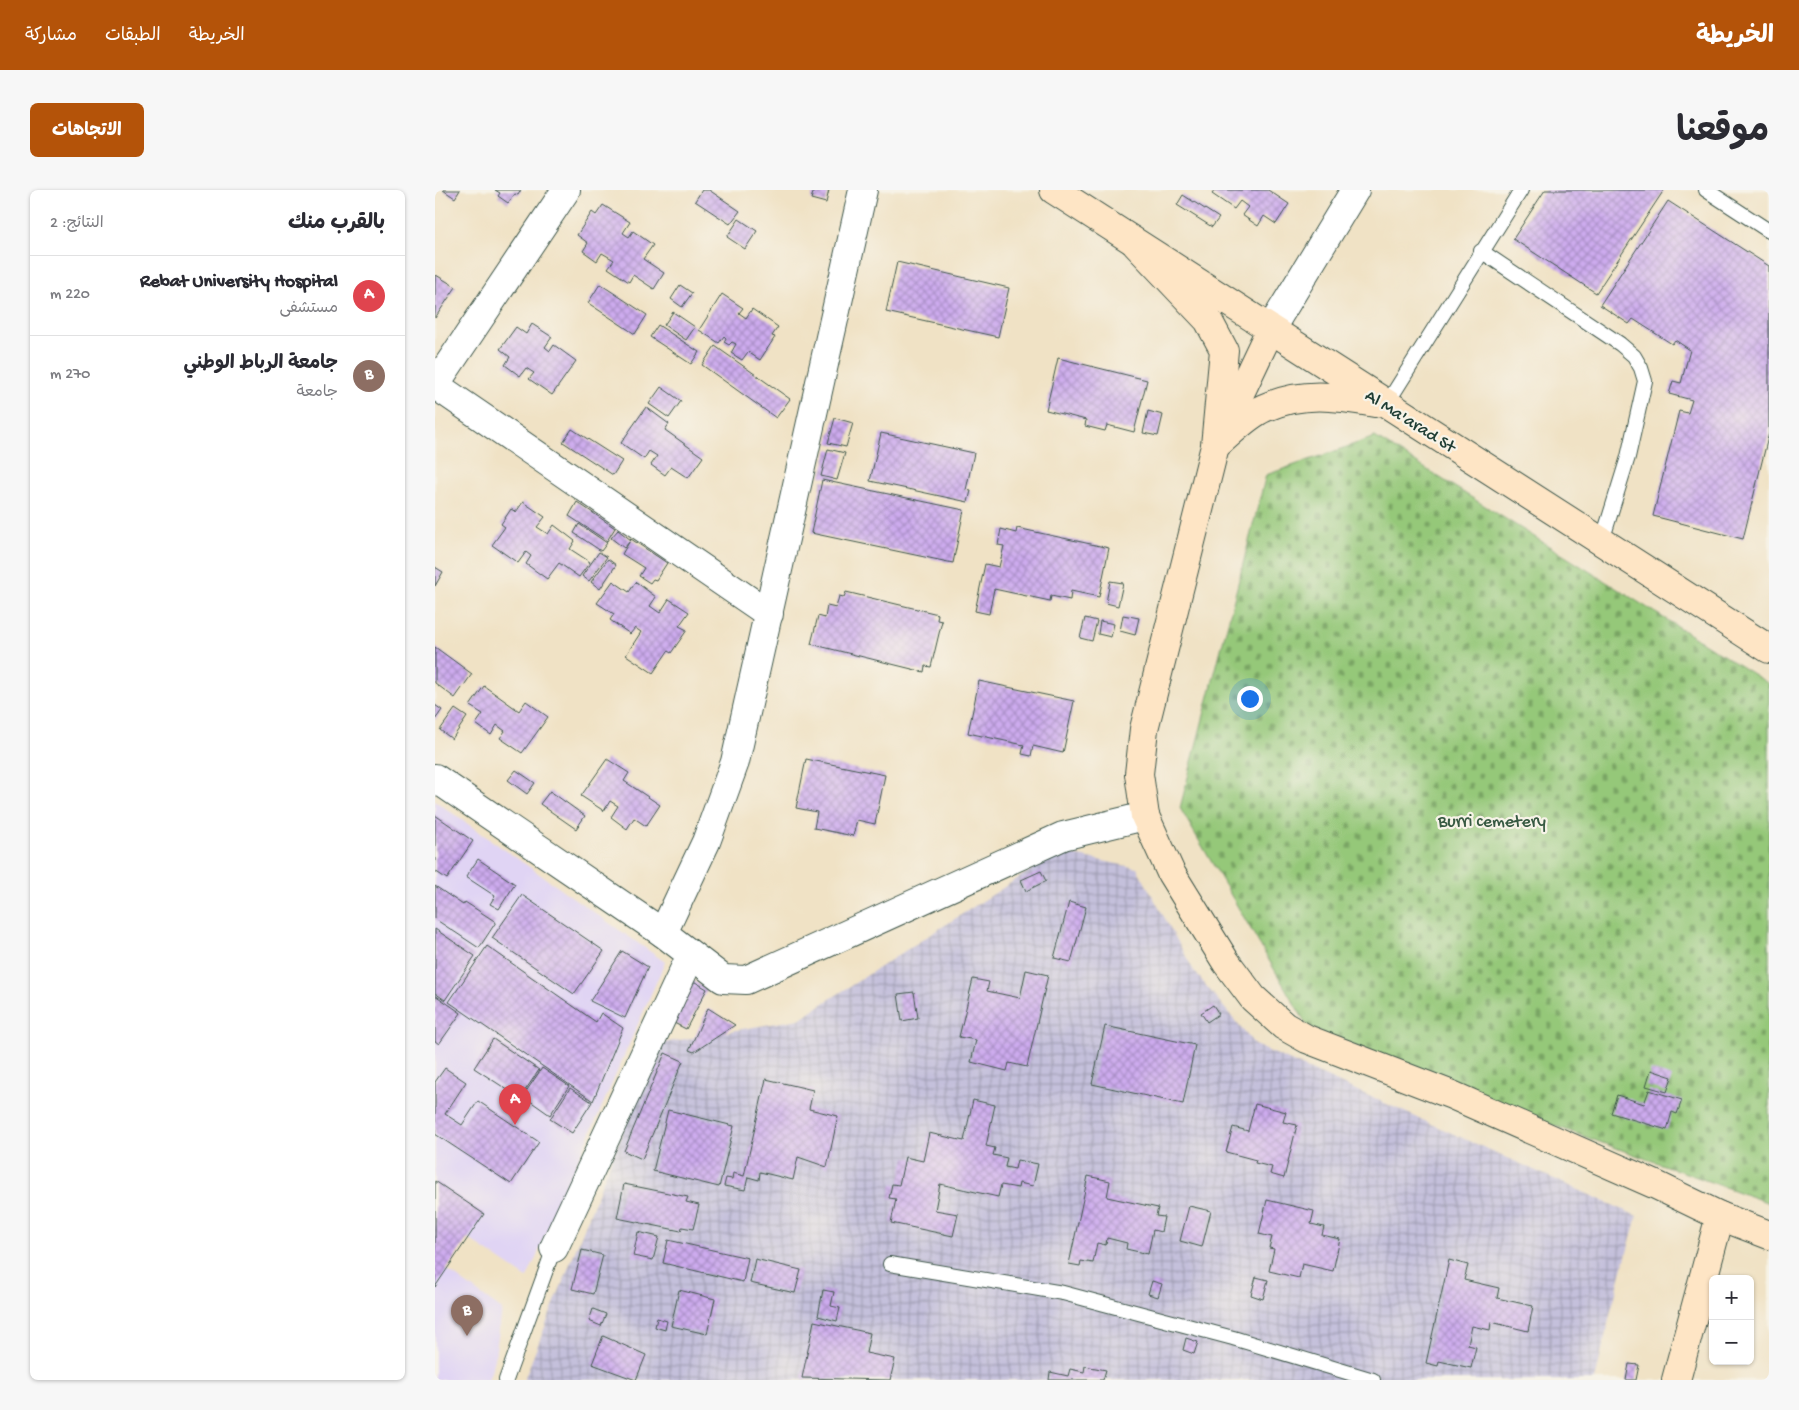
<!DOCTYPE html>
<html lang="ar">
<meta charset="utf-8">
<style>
:root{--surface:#fff;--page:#f7f7f7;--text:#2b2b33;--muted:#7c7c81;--line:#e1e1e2;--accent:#b45309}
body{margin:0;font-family:"Gochi Hand","Playpen Sans Arabic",sans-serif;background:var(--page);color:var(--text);direction:rtl}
.controls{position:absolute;right:15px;bottom:15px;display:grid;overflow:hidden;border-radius:8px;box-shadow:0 1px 4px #0004}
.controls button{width:45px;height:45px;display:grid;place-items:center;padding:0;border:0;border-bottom:1px solid var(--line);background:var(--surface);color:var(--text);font:25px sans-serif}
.you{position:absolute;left:814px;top:508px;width:18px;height:18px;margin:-12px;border:4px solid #fff;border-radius:50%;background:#1a73e8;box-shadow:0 0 0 8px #1a73e833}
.badge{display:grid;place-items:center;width:32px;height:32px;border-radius:50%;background:var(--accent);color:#fff;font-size:16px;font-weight:700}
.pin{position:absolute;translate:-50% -41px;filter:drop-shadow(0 1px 2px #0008)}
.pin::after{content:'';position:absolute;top:26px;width:18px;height:15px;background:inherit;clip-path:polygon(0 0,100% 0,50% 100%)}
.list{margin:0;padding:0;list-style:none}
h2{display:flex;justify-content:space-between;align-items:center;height:65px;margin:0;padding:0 20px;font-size:21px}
h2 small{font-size:16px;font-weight:400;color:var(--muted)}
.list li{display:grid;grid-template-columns:32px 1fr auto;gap:15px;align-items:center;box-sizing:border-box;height:80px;padding:0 20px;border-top:1px solid var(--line)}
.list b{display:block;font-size:19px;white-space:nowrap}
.list p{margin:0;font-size:16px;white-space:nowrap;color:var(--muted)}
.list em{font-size:16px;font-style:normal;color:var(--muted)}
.map{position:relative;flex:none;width:1334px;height:1190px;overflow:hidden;direction:ltr;border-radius:8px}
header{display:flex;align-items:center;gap:30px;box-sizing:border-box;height:70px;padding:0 25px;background:var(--accent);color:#fff}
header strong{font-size:24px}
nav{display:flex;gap:28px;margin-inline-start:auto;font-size:18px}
.intro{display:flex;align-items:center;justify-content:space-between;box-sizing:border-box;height:120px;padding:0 30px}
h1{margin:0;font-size:35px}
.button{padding:12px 22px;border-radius:8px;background:var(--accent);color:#fff;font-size:18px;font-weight:700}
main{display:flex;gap:30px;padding:0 30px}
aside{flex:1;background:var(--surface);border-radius:8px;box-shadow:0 1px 4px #0004}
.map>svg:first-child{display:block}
.built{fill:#e0d4f4}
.industrial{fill:url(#industrial-grid)}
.cemetery{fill:url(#cemetery-stones);stroke:#5a8256}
.building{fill:url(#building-cross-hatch)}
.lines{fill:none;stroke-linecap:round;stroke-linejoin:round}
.lane-casing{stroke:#3e564a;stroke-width:16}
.street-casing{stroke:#3e564a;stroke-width:30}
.secondary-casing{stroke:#3e564a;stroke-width:30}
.lane{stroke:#fff;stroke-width:14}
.street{stroke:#fff;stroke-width:28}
.secondary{stroke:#fee5c5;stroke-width:28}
.labels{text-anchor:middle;stroke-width:4.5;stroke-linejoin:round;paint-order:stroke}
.street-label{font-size:18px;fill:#1f3d34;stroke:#f7f3e8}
.park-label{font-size:18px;fill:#375942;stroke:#f7f3e8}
</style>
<header>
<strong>الخريطة</strong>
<nav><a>الخريطة</a><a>الطبقات</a><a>مشاركة</a></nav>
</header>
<div class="intro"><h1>موقعنا</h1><a class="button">الاتجاهات</a></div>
<main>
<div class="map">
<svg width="1334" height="1190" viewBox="0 0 1334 1190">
<defs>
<pattern id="industrial-grid" width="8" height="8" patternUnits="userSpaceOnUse" patternTransform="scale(1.25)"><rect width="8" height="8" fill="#c4c0db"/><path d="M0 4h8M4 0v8" fill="none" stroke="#9f9db2"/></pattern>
<pattern id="cemetery-stones" width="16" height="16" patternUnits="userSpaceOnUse" patternTransform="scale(1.25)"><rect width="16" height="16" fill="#95c879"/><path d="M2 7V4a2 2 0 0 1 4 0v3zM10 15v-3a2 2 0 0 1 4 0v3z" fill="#79a464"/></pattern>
<pattern id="building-cross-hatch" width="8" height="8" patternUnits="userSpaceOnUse" patternTransform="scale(1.25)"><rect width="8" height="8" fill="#cdabee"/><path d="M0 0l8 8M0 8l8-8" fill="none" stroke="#a68cc2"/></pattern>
</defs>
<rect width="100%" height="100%" fill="#f7f3e8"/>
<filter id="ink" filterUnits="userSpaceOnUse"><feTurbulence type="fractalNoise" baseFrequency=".02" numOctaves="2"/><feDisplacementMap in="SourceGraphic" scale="10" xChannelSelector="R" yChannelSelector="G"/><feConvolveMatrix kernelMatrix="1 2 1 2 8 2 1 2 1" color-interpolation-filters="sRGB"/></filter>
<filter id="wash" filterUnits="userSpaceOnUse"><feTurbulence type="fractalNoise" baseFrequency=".0096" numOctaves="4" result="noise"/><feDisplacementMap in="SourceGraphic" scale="20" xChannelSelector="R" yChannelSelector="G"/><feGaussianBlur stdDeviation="1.12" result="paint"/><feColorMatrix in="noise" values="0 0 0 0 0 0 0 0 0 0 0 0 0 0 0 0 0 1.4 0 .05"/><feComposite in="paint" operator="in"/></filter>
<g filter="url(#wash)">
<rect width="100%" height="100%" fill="#f0e2c5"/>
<g class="built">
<polygon points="0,611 230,772 92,1088 0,1026"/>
<polygon points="0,1071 67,1120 59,1173 53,1190 0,1190"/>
</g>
<polygon class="industrial" points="624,662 702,678 759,781 820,855 1202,1026 1176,1121 1160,1190 89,1190 222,854 364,829"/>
<polygon class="cemetery" points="940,247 1334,494 1334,1013 1073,919 873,837 745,618 831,285"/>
<g id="blocks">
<g class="building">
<polygon points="8,0 25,0 20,8"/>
<polygon points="60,0 86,0 83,5 80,4 73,13 63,6 65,3"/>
<polygon points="267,0 274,0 305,21 295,34 260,11"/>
<polygon points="379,0 394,0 391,13 376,9"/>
<polygon points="780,0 833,0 854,14 841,34 829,26 823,36 807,25 813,17 805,11 799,19 777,4"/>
<polygon points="1110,0 1229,0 1161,103 1078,49"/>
<polygon points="748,5 784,28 777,37 742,15"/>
<polygon points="1233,11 1334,76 1334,243 1308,349 1218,326 1244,221 1253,223 1257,210 1234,204 1238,191 1246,193 1255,160 1240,150 1237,154 1198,129 1194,134 1165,115"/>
<polygon points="168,15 195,32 188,43 194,47 198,41 218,55 208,69 229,83 219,99 198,85 194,92 173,78 179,70 167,63 162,71 148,61 153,53 142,45 157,22 161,25"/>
<polygon points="304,29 322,41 310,59 292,47"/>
<polygon points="462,72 574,98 563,147 451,122"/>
<polygon points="1,85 21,97 0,128 0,86"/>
<polygon points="165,94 212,125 200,144 153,113"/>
<polygon points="245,95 257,103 247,117 236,109"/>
<polygon points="287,104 308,118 304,123 311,128 317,119 343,137 337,146 340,147 325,170 313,162 307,170 296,163 301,154 297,152 294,155 289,152 291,148 289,146 284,153 264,140"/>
<polygon points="238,122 260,137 251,150 229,135"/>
<polygon points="97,134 117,147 110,157 115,161 119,155 141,171 117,205 94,189 99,183 91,178 85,186 70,175 75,167 65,159 81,137 91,144"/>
<polygon points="223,135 264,162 256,174 215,147"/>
<polygon points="280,156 355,209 341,228 267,175"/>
<polygon points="623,168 712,190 699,242 672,235 670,241 650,236 651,230 611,220"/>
<polygon points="226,197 246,211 234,228 214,214"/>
<polygon points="211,217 234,234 230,240 268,267 253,288 236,277 230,285 216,275 222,266 214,261 209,269 186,253"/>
<polygon points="713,221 728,225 723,246 708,243"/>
<polygon points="400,228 418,233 411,257 393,253"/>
<polygon points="137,239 187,271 178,285 128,252"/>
<polygon points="446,243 539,263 531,300 536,301 533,312 435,291"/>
<polygon points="393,259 410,263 402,290 386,286"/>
<polygon points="387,290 529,320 518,373 376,343"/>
<polygon points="88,312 110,327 102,337 113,344 119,335 140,351 135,359 155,372 144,387 124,373 112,389 91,374 96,366 91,362 83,373 57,355 70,337 66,334 76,319 81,322"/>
<polygon points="142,312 180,338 172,351 134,326"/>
<polygon points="144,334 172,353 166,361 139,343"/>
<polygon points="582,338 674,358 664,407 636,401 635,410 616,406 615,411 559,399 554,424 540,421 550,374 564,377 569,356 563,355 566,339 581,343"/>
<polygon points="183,340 196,350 189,358 176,348"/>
<polygon points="196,349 232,373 221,390 218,389 215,393 204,386 209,378 187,364"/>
<polygon points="164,362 172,367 154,391 147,386"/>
<polygon points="173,369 181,375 165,399 156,392"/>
<polygon points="0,377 8,382 0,396"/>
<polygon points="178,391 194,402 201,392 221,407 215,416 225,423 234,409 254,422 244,436 252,440 236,463 233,461 218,483 191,465 206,442 200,438 195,444 175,430 179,424 162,413"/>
<polygon points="675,391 688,393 683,416 671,413"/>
<polygon points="411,402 503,424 502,430 507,431 496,477 490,476 489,482 376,454 383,426 390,428 392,416 401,418 404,406 409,407"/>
<polygon points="688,425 704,428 700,445 685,441"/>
<polygon points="650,428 662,431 657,451 645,448"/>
<polygon points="665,431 679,434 676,447 663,444"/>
<polygon points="0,457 37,484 20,508 0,493"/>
<polygon points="544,491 639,511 628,563 598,556 596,566 587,564 589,555 533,543"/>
<polygon points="49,496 84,521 91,511 113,527 87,563 65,548 70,541 62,535 56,545 41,534 48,524 35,516"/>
<polygon points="0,515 7,520 0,530"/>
<polygon points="20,519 32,527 17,549 5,540"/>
<polygon points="172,569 194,583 189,591 225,615 211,636 199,628 192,639 176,627 183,616 175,611 169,621 146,606"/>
<polygon points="371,569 450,585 440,634 422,630 418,646 379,638 382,622 361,618"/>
<polygon points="81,580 100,593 92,604 73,590"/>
<polygon points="115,601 150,626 141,639 105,614"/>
<polygon points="0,625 38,651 12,689 0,681"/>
<polygon points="43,669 80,694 64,719 55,714 60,706 31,687"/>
<polygon points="606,681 611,691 591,701 586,690"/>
<polygon points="0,696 28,715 30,712 61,732 44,758 0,729"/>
<polygon points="87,705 169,761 139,804 57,748"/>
<polygon points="634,712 651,717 636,772 619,768"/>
<polygon points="0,739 40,766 10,810 0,803"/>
<polygon points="52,756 161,832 166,823 188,838 158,911 14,812"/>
<polygon points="187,761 213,777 190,828 155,811"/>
<polygon points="591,780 613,785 592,877 574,873 572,881 536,872 541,850 524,847 538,789 554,792 552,801 585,808"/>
<polygon points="255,789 272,799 251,839 233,830"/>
<polygon points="479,802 483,828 467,831 463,804"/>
<polygon points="0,805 26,823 4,854 0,851"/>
<polygon points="778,815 784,824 772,832 766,823"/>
<polygon points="273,818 300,835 259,862 254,860"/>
<polygon points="670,836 760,855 748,914 657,894"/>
<polygon points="58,849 104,880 85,908 39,878"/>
<polygon points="230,863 248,871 207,969 189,961"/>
<polygon points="10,878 31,892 10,924 27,935 43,911 104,952 76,994 0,944 0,892"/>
<polygon points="107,878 134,896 115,925 88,906"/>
<polygon points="1216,880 1237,887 1232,902 1211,896"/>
<polygon points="331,889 378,900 374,919 403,926 392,977 363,967 358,990 325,982 324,990 313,987 310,1000 289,996 291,988 297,989 298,983 309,986"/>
<polygon points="135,898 157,912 137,943 115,929"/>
<polygon points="1214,900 1247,910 1242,924 1237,922 1232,940 1176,923 1182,905 1209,914"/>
<polygon points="538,910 560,915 551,956 560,958 558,965 572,968 570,977 580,979 582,970 603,974 598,996 584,993 583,998 566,995 563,1007 505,994 500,1020 523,1024 518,1046 456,1033 461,1009 454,1008 457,994 464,995 470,967 488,971 494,943 529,951"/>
<polygon points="820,914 851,922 848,932 862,935 849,988 835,984 837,977 820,973 821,970 791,962 798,937 813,941"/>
<polygon points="233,920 299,936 284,997 218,981"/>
<polygon points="653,986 675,991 672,1007 723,1018 721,1026 729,1027 726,1042 718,1040 713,1064 691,1059 692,1053 672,1048 671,1055 662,1053 658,1073 646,1071 645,1076 634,1074"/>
<polygon points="0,991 49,1024 0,1097"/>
<polygon points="189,994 253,1007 251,1012 264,1015 258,1039 247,1037 246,1041 182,1028"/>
<polygon points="832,1010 879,1021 876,1034 889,1037 887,1045 905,1049 898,1081 867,1074 864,1088 834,1081 839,1059 834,1058 837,1047 824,1044"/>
<polygon points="754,1016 776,1021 767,1057 745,1051"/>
<polygon points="203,1042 224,1047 218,1070 198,1066"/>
<polygon points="233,1050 313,1068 308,1092 228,1073"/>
<polygon points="147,1060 168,1065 158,1104 137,1099"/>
<polygon points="320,1069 366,1080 360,1103 315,1093"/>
<polygon points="1014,1070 1033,1075 1029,1090 1064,1098 1062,1108 1098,1116 1093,1141 1056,1132 1055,1140 1037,1136 1033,1155 1041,1157 1036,1178 1004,1171 1003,1176 991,1173"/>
<polygon points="821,1087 833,1090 828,1109 816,1105"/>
<polygon points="717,1091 727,1094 723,1107 713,1104"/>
<polygon points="244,1100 280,1109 272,1144 236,1136"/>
<polygon points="388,1100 399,1102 396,1116 405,1118 402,1131 383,1126"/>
<polygon points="158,1119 171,1124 166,1136 154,1131"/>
<polygon points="222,1128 232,1131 230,1140 220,1137"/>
<polygon points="379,1131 435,1143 431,1163 460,1169 455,1190 367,1188"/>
<polygon points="168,1146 211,1165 201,1190 157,1174"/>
<polygon points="751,1148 763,1152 759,1164 748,1160"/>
<polygon points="1194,1174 1204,1175 1201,1190 1191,1190"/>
<polygon points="650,1176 671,1180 668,1190 614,1190 615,1182 633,1186 635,1179 649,1182"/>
</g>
</g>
</g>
<g filter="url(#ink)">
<use href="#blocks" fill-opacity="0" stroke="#3e564a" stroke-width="1"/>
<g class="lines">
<g class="lane-casing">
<g id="lane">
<polyline points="1271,0 1334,41"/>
<polyline points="1046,61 1185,154 1199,166 1206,178 1210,191 1193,267 1167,351"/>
<polyline points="951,215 1086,0"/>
<polyline points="455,1074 628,1103 798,1148 938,1190"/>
<polyline points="71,1190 119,1058"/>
</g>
</g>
<g class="street-casing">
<g id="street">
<polyline points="428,0 300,572 271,652 228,743 288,789 311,790 628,646 710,626"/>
<polyline points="835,140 920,0"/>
<polyline points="0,195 334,424"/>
<polyline points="0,195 131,0"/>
<polyline points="0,588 228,743"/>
<polyline points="119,1058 256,765"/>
</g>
</g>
<g class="secondary-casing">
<g id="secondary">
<polyline points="619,0 1334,459"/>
<polyline points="701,54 773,130 789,160 780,256 709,539 704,584 710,626 736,683 791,772 818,808 849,836 872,849 1017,905 1221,995 1285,1026 1334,1045"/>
<polyline points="789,237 835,140"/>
<path d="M780 256C795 244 811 226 829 218 867 201 901 206 940 213"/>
<polyline points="1241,1190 1285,1026"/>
</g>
</g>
<use href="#lane" class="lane"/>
<use href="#street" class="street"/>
<use href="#secondary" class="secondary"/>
</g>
</g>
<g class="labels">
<g class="street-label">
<text transform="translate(976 230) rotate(32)" y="6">Al Ma'arad St</text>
</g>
<g class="park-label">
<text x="1057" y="636">Burri cemetery</text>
</g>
</g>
</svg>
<div class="controls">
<button>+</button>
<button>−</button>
</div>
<div class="you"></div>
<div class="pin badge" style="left:80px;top:935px;background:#e0444e">A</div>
<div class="pin badge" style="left:32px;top:1146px;background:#8d6e63">B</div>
</div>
<aside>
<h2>بالقرب منك<small>النتائج: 2</small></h2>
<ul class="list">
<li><span class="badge" style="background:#e0444e">A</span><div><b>Rebat University Hospital</b><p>مستشفى</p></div><em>220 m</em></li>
<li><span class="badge" style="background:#8d6e63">B</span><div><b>جامعة الرباط الوطني</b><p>جامعة</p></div><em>270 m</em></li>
</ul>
</aside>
</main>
